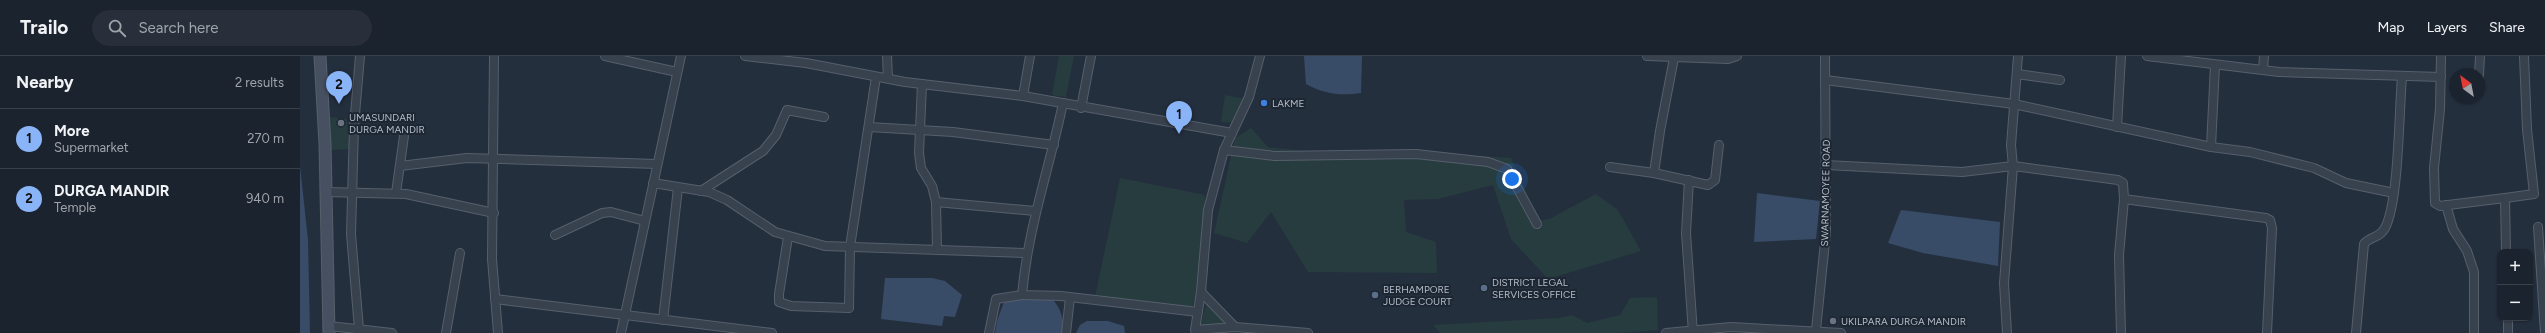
<!DOCTYPE html>
<meta charset="utf-8">
<style>
:root{--surface:#1b232e;--page:#282f3a;--text:#f1f3f6;--muted:#a0a4aa;--line:#39404a;--accent:#8ab4f8}
body{margin:0;font-family:Figtree,sans-serif;background:var(--page);color:var(--text)}
.controls{position:absolute;right:12px;bottom:12px;display:grid;overflow:hidden;border-radius:8px;box-shadow:0 1px 3px #0004}
.controls button{width:36px;height:36px;display:grid;place-items:center;padding:0;border:0;border-bottom:1px solid var(--line);background:var(--surface);color:var(--text);font:20px sans-serif}
.compass{position:absolute;left:2149px;top:12px;width:36px;height:36px;border-radius:50%;background:var(--surface);box-shadow:0 1px 3px #0004;rotate:328deg}
.you{position:absolute;left:1212px;top:123px;width:14px;height:14px;margin:-10px;border:3px solid #fff;border-radius:50%;background:#1a73e8;box-shadow:0 0 0 6px #1a73e833}
.badge{display:grid;place-items:center;width:26px;height:26px;border-radius:50%;background:var(--accent);color:#111;font-size:13px;font-weight:700}
.pin{position:absolute;translate:-50% -33px;filter:drop-shadow(0 1px 2px #0008)}
.pin::after{content:'';position:absolute;top:21px;width:14px;height:12px;background:inherit;clip-path:polygon(0 0,100% 0,50% 100%)}
.list{margin:0;padding:0;list-style:none}
h2{display:flex;justify-content:space-between;align-items:center;height:52px;margin:0;padding:0 16px;font-size:17px}
h2 small{font-size:13px;font-weight:400;color:var(--muted)}
.list li{display:grid;grid-template-columns:26px 1fr auto;gap:12px;align-items:center;box-sizing:border-box;height:60px;padding:0 16px;border-top:1px solid var(--line)}
.list b{display:block;font-size:15px;white-space:nowrap}
.list p{margin:0;font-size:13px;white-space:nowrap;color:var(--muted)}
.list em{font-size:13px;font-style:normal;color:var(--muted)}
.icon{flex:none;width:22px;height:22px;fill:none;stroke:currentColor;stroke-width:2;stroke-linecap:round;stroke-linejoin:round}
.map{position:relative;flex:none;width:2245px;height:277px;overflow:hidden}
header{display:flex;align-items:center;gap:24px;box-sizing:border-box;height:56px;padding:0 20px;background:var(--surface);border-bottom:1px solid var(--line)}
header strong{font-size:19px}
nav{display:flex;gap:22px;margin-inline-start:auto;font-size:14px}
.search{width:280px;height:36px;background:var(--page);display:flex;align-items:center;gap:10px;box-sizing:border-box;padding:0 14px;border-radius:22px;color:var(--muted);font-size:15px}
main{display:flex}
aside{flex:1;background:var(--surface)}
.map>svg:first-child{display:block}
.green{fill:#263c3f}
.water{fill:#394c67}
.lines{fill:none;stroke-linecap:round;stroke-linejoin:round}
.street-casing{stroke:#565f6c;stroke-width:10}
.secondary-casing{stroke:#565f6c;stroke-width:13}
.street{stroke:#38414e;stroke-width:8}
.secondary{stroke:#465061;stroke-width:11}
.shop-dot{fill:#3f7fe0;stroke:#1d2633;stroke-width:1.5}
.worship-dot{fill:#6b7280;stroke:#1d2633;stroke-width:1.5}
.service-dot{fill:#5c6f8a;stroke:#1d2633;stroke-width:1.5}
.labels{text-anchor:middle;stroke-width:4;stroke-linejoin:round;paint-order:stroke}
.poi-label{font-size:10px;fill:#b4bcc9;stroke:#1d2633;text-anchor:start}
.street-label{font-size:10px;fill:#b4bcc9;stroke:#1d2633}
</style>
<header>
<strong>Trailo</strong>
<div class="search"><svg class="icon" aria-label="search" viewBox="0 0 24 24"><circle cx="10" cy="10" r="6"/><path d="M15 15l6 6"/></svg>Search here</div>
<nav><a>Map</a><a>Layers</a><a>Share</a></nav>
</header>
<main>
<aside>
<h2>Nearby<small>2 results</small></h2>
<ul class="list">
<li><span class="badge">1</span><div><b>More</b><p>Supermarket</p></div><em>270 m</em></li>
<li><span class="badge">2</span><div><b>DURGA MANDIR</b><p>Temple</p></div><em>940 m</em></li>
</ul>
</aside>
<div class="map">
<svg width="2245" height="277" viewBox="0 0 2245 277">
<rect width="100%" height="100%" fill="#242f3e"/>
<g class="green">
<polygon points="759,0 774,0 766,41 752,39"/>
<polygon points="925,39 945,43 939,67 921,66"/>
<polygon points="30,61 47,63 49,93 31,94"/>
<polygon points="951,72 968,91 1031,98 1099,95 1211,102 1239,165 1249,163 1296,138 1318,154 1341,195 1248,223 1211,183 1193,129 1138,143 1104,144 1106,176 1136,186 1137,217 1008,216 971,156 947,187 914,177 935,82"/>
<polygon points="820,122 905,139 900,224 892,252 795,241"/>
<polygon points="908,241 931,270 900,272"/>
<polygon points="1357,241 1358,274 1319,277 1140,277 1133,269 1258,262 1272,259 1287,267 1320,259 1330,242"/>
</g>
<g class="water">
<path d="M1004 0H1062L1061 37C1041 40 1024 38 1006 28Z"/>
<polygon points="0,110 8,184 10,277 0,277"/>
<polygon points="1457,137 1520,145 1516,183 1454,186"/>
<polygon points="1601,154 1700,166 1698,210 1623,197 1588,187"/>
<polygon points="585,222 632,222 645,225 662,239 655,261 644,260 642,270 581,263"/>
<path d="M706 240 751 242C762 253 763 262 764 277H695L697 265Z"/>
<polygon points="787,265 808,265 824,270 825,277 776,277 780,269"/>
</g>
<g class="lines">
<g class="street-casing">
<g id="street">
<polyline points="194,0 192,203 198,277"/>
<polyline points="305,0 377,16"/>
<polyline points="445,0 506,7 605,26 723,40 932,77"/>
<polyline points="587,0 588,22"/>
<polyline points="960,0 949,41 924,94 908,154 901,236 895,274 935,271 1008,277"/>
<polyline points="1347,0 1428,3 1437,0"/>
<polyline points="1847,0 1979,16 2141,21"/>
<polyline points="2141,0 2140,53 2134,112 2135,147 2140,150 2205,142"/>
<polyline points="1963,14 1964,0"/>
<polyline points="1717,18 1760,24"/>
<polyline points="2179,19 2180,0"/>
<polyline points="1525,24 1714,48 1911,91 1950,96 2014,112 2046,127 2094,137"/>
<polyline points="622,28 619,97 621,112 632,130 636,146 637,194"/>
<polyline points="723,40 730,0"/>
<path d="M763 47C749 114 728 171 722 239L761 240 898 256"/>
<polyline points="781,52 791,0"/>
<polyline points="569,71 653,76 754,89"/>
<polyline points="1817,71 1821,0"/>
<polyline points="1911,91 1915,9"/>
<polyline points="924,94 975,100 1116,98 1188,106 1207,113 1237,168"/>
<polyline points="1526,109 1662,116 1713,110 1818,124 1823,127 1824,143 1966,162 1970,164 1972,172 1967,277"/>
<polyline points="100,110 167,102 357,108"/>
<polyline points="1310,111 1354,117 1408,129 1415,124 1419,89"/>
<polyline points="1354,117 1360,75 1374,2"/>
<polyline points="1389,124 1386,177 1393,277"/>
<polyline points="353,127 409,136 427,144 475,176 525,190 726,197"/>
<polyline points="401,135 463,95 476,79 487,54 524,61"/>
<polyline points="26,136 106,138 194,157"/>
<polyline points="96,137 104,80"/>
<polyline points="636,146 735,155"/>
<polyline points="2146,149 2153,173 2167,195 2174,216 2174,277"/>
<polyline points="2238,171 2245,277"/>
<polyline points="255,179 302,157 311,156 345,165"/>
<polyline points="488,181 479,238 479,246 491,250 549,252 550,191 576,21"/>
<polyline points="2206,196 2205,142 2234,138 2227,73 2224,0"/>
<polyline points="901,236 935,271"/>
<polyline points="195,243 472,277"/>
<polyline points="2208,262 2208,277"/>
<polyline points="363,264 378,132"/>
<polyline points="29,270 92,277"/>
<polyline points="59,273 51,178 54,70 60,0"/>
<polyline points="1516,274 1526,176 1525,0"/>
<polyline points="146,277 160,197"/>
<polyline points="321,277 381,0"/>
<polyline points="689,277 696,243 722,239"/>
<polyline points="766,277 770,242"/>
<polyline points="1366,277 1431,271 1541,277"/>
<polyline points="1707,277 1704,227 1713,110 1711,89 1718,0"/>
<polyline points="1821,277 1819,199 1824,143"/>
<path d="M2056 277 2064 188C2070 180 2079 183 2085 172 2099 146 2099 54 2102 21"/>
</g>
</g>
<g class="secondary-casing">
<polyline id="secondary" points="20,0 25,88 29,277"/>
</g>
<use href="#street" class="street"/>
<use href="#secondary" class="secondary"/>
</g>
<circle class="shop-dot" cx="964" cy="47" r="4"/>
<g class="worship-dot">
<circle cx="41" cy="67" r="4"/>
<circle cx="1533" cy="265" r="4"/>
</g>
<g class="service-dot">
<circle cx="1184" cy="232" r="4"/>
<circle cx="1075" cy="239" r="4"/>
</g>
<g class="labels">
<g class="poi-label">
<text x="972" y="51">LAKME</text>
<text x="49" y="65">UMASUNDARI<tspan x="49" dy="12">DURGA MANDIR</tspan></text>
<text x="1192" y="230">DISTRICT LEGAL<tspan x="1192" dy="12">SERVICES OFFICE</tspan></text>
<text x="1083" y="237">BERHAMPORE<tspan x="1083" dy="12">JUDGE COURT</tspan></text>
<text x="1541" y="269">UKILPARA DURGA MANDIR</text>
</g>
<g class="street-label">
<text transform="translate(1525 137) rotate(-89)" y="4">SWARNAMOYEE ROAD</text>
</g>
</g>
</svg>
<div class="controls">
<button>+</button>
<button>−</button>
</div>
<svg class="compass" viewBox="-18 -18 36 36"><path d="M0-13l5 13h-10z" fill="#e53935"/><path d="M0 13l5-13h-10z" fill="#a0a4aa"/></svg>
<div class="you"></div>
<div class="pin badge" style="left:879px;top:78px">1</div>
<div class="pin badge" style="left:39px;top:48px">2</div>
</div>
</main>
